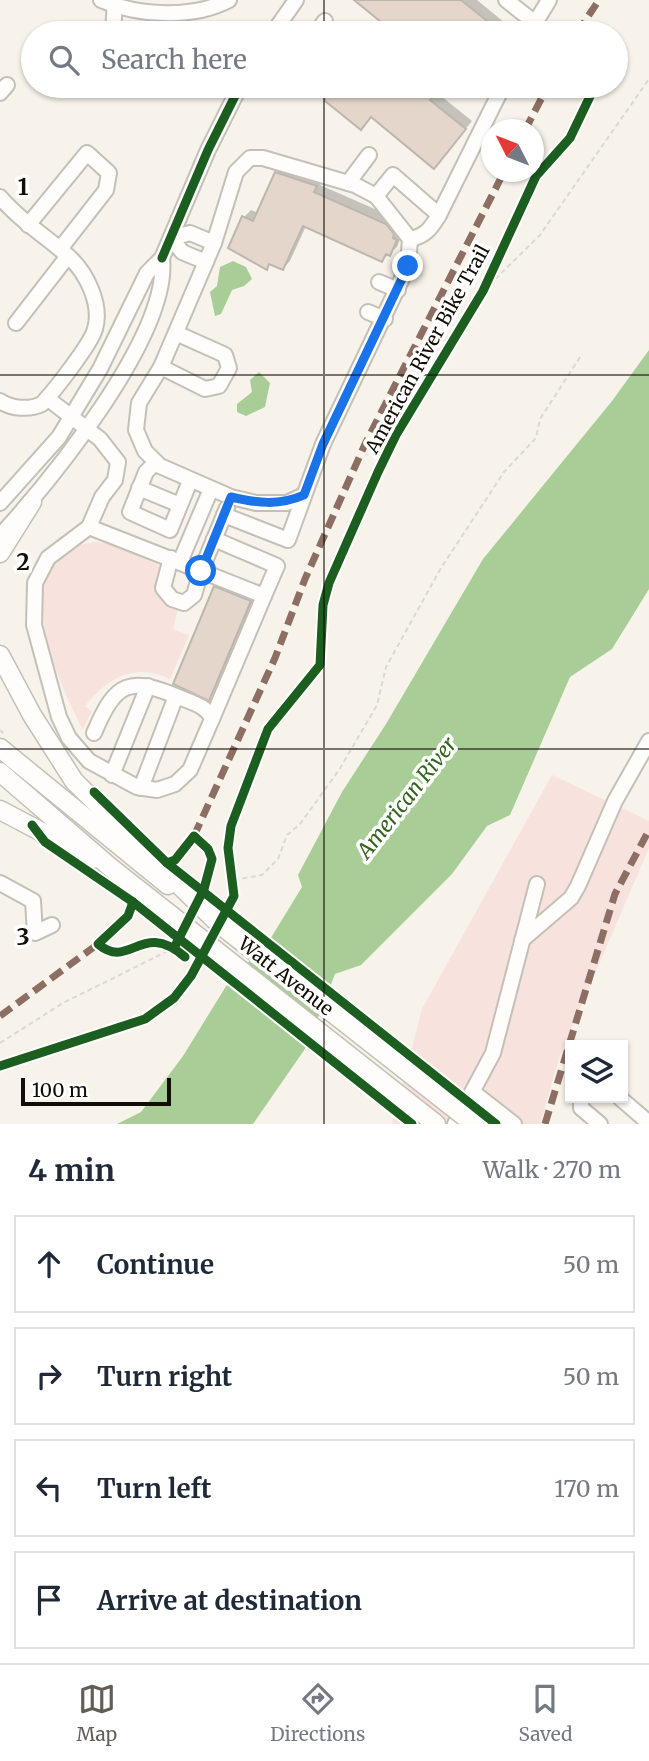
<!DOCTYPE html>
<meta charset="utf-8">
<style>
:root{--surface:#fff;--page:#f6f6f7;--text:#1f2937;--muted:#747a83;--line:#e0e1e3;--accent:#625e55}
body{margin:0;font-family:Merriweather,serif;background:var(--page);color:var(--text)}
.controls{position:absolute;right:21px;bottom:21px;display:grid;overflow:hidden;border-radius:0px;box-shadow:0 2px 5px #0004}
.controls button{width:63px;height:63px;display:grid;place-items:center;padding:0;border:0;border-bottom:2px solid var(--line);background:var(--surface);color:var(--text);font:35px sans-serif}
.compass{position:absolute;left:481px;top:119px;width:63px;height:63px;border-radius:50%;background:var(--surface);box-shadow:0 2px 5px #0004;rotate:312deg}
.scale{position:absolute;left:21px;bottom:18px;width:150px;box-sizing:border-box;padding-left:7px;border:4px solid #120d05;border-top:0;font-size:19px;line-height:24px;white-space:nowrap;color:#120d05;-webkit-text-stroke:5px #fff;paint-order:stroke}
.stop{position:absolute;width:21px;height:21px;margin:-16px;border:5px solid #1a73e8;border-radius:50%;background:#fff}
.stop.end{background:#1a73e8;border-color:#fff;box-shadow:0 2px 7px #0008}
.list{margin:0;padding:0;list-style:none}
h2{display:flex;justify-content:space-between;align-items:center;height:91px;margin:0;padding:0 28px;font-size:30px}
h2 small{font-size:23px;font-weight:400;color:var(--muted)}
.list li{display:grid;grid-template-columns:46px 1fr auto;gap:21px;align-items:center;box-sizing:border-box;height:98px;margin:0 14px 14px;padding:0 14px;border:2px solid var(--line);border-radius:0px}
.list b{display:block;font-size:26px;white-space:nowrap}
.list em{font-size:23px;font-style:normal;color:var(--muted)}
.icon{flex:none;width:38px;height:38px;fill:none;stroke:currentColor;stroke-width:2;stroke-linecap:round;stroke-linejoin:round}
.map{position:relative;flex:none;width:649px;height:1124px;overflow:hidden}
.search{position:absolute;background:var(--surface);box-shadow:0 2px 5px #0004;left:21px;right:21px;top:21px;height:77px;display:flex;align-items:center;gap:18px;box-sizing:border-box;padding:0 24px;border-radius:38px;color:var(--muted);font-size:26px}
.sheet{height:539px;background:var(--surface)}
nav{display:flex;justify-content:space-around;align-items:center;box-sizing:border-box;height:98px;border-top:2px solid var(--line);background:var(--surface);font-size:19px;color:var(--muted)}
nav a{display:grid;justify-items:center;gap:4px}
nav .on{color:var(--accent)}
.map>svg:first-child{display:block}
.green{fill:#f7e2dd}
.water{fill:#a9cd97}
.shadow{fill:#0003}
.building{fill:#e4d6ca;stroke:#bdb6af;stroke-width:2}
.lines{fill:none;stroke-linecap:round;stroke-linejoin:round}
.minor-casing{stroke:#c4c0b7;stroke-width:18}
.major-casing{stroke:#c4c0b7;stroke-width:21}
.path{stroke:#d9d8d6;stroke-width:2;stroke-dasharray:5 3.5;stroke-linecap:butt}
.minor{stroke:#fefdfc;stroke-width:14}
.major{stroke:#fefdfc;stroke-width:18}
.major-bridge-casing{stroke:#c4c0b7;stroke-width:21;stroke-linecap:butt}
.major-bridge{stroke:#fefdfc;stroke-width:18}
.quiet{stroke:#8d6e63;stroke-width:7;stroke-dasharray:14 7;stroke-linecap:butt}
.cycleway-casing{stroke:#fff;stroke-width:13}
.cycleway{stroke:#1b5e20;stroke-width:9}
.route{stroke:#1a73e8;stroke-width:9}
.grid{fill:none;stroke:#120d05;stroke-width:2;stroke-opacity:0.55}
.labels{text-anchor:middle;stroke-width:7;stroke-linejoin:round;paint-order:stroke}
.street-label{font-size:19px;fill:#120d05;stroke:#fff}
.water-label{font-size:21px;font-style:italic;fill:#32641c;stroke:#fff}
.grid-label{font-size:23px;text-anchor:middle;font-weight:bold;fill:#120d05;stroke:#fff;stroke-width:7;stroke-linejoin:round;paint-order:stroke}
</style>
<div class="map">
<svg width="649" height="1124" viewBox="0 0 649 1124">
<rect width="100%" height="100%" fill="#f7f3ea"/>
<g class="green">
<path d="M97 542 119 546 162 567 178 608 173 629 189 635 170 679C136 662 107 678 85 706L92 711 83 729C55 677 0 551 97 542Z"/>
<polygon points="552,775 649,821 649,848 560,1055 540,1124 392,1124 422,1009"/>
</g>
<g class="water">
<polygon points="233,261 246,267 252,279 244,286 232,290 221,314 215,316 210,292 217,286 220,267"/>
<polygon points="649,350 649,589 612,649 570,677 510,815 487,826 452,874 361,965 335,974 307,1046 253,1124 117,1124 141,1112 183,1056 228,983 269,941 302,887 298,875 342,792 386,724 483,559 612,401"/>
<polygon points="259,372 270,383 265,407 246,416 237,412 237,404 252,392 250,380"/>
</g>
<g class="shadow">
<polygon points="356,0 477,0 505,23 496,33 374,33 383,22"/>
<polygon points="324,86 441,86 436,92 472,121 441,159 372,116 326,100"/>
<polygon points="284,165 323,179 320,185 393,217 403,232 397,247 382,260 306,226 290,261 283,268 271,263 266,267 244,217 251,210 259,213 277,173"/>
<polygon points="222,580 257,594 216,691 209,698 215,587"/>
</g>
<g class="building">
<polygon points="354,0 461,0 502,33 371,33 381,22"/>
<polygon points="324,86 442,86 430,100 466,129 434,169 371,117 361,130 325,101"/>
<polygon points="275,172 317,186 314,192 386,224 394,234 393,238 397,240 390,256 386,254 382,262 303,226 283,270 269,264 267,270 228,248 242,216 253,221"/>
<polygon points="214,586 251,601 209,701 173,684"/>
</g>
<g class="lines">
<g class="minor-casing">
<g id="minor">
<path d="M101 0C138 16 193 19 229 0"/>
<polyline points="506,0 534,22"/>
<polyline points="113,33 115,0"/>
<polyline points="273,33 296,0"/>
<polyline points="316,33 325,21"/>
<polyline points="529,33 549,0"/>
<polyline points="0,93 7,85"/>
<polyline points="348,183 369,155"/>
<polyline points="376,196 393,175 439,215"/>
<path d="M0 197C20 221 46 236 69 257 87 273 102 305 95 329 91 344 54 391 42 404 30 410 12 409 0 401"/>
<polyline points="28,225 87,153 109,173 106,190 60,249"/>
<polyline points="206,262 182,252 172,238 190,233 214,243"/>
<polyline points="379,282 398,290"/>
<polyline points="368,312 385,319"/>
<polyline points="16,323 68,256"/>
<polyline points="161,367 205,389 219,386 229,368 225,355 176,333"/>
<path d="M47 398 100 439 118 462 115 480 102 497 89 527 48 558 35 583 34 625 59 717 69 738 89 761 137 787 157 790 175 784 190 770 212 719C207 706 193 703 181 698 129 676 116 681 94 733"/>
<polyline points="156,462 146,472 130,512 170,530 190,481"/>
<polyline points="139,488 180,505"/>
<path d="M304 495 287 503H256L231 497 160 466 145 451 136 430 139 403 161 367 214 243 236 172 250 158H263L355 185 376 196 410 239C426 236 431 228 439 215L503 86"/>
<polyline points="0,503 59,437 100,369 147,273 162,258 208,150 240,86"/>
<polyline points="224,515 288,540 323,444 408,266 410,239"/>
<polyline points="89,527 201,571 227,508"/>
<path d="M0 536C51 480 171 334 162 258"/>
<polyline points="214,539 277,566 264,596"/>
<polyline points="171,558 163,588 172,599 184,603 194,595 201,571 264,596 212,719"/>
<polyline points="180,562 211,489"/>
<polyline points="112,775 148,686"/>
<polyline points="141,788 176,696"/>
<polyline points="0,883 33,901 35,933 52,925"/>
<polyline points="522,940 571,898 578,886 615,801 649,741"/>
<polyline points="473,1092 514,1124"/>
<polyline points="581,1098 581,1108 600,1124"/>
<polyline points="620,1098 649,1123"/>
<polyline points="455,1124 493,1053 537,884"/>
</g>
</g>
<g class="major-casing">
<g id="major">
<polyline points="0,553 32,502"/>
<polyline points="0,655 32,715 74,781 218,923"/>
<polyline points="0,748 168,885"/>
<polyline points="0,772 110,867 436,1124"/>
<polyline points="0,810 93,859"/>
</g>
</g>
<g class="path">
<polyline points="483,291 540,235 649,79"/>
<polyline points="0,730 6,736"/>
<polyline points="234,880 262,875 278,859 287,835 300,824 339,770 377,705 386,667 441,568 504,472 536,438 540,419 582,354"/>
<polyline points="0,1043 63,1003 174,948"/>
</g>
<use href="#minor" class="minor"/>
<use href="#major" class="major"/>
<g class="major-bridge-casing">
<polyline id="major-bridge" points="218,923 474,1124"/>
</g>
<use href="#major-bridge" class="major-bridge"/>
<g class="quiet">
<polyline points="577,33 599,0"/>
<polyline points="525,130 548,86"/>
<polyline points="194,836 275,658 305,579 366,442 504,172"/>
<polyline points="0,1016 98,944"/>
<polyline points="545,1124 615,894 649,830"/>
</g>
<g class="cycleway-casing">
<g id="cycleway">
<polyline points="162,258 208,150 240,86"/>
<polyline points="94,792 167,863 496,1124"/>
<polyline points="32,825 45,842 133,902 412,1124"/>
<polyline points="167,863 175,860 194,836 208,849 212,859 204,889 174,948"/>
<path d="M133 902 128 916 98 944C130 971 141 919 185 957"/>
<polyline points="0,1066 145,1019 174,998 191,976 234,896 228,848 231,826 268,729 320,665 323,605 329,583 378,472 396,435 483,291 536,176 570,138 595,86"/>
</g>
</g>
<use href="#cycleway" class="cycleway"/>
</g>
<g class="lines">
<path class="route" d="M201 571 231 497C257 503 279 506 304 495L323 444 408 266"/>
</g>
<path class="grid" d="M324 0V33M324 86V1124M0 375H649M0 749H649"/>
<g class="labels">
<g class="street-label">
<text transform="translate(427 349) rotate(-61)" y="7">American River Bike Trail</text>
<text transform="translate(286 976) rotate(38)" y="7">Watt Avenue</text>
</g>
<g class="water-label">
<text transform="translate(407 798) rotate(-52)" y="7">American River</text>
</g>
</g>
<g class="grid-label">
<text x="23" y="195">1</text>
<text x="23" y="570">2</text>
<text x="23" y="945">3</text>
</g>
</svg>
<div class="controls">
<button><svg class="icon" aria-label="layers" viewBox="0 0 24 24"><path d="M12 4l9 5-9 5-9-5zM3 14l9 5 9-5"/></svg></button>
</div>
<svg class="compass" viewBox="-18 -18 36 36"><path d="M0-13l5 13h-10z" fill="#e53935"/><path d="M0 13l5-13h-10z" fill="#747a83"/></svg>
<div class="scale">100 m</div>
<div class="stop" style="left:201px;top:571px"></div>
<div class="stop end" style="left:408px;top:266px"></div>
<div class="search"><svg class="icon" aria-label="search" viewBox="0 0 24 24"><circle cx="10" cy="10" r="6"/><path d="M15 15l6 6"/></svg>Search here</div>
</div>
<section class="sheet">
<h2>4 min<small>Walk · 270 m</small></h2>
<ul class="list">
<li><svg class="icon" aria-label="ahead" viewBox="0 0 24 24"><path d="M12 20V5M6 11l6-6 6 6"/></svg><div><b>Continue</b></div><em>50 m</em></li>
<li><svg class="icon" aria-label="right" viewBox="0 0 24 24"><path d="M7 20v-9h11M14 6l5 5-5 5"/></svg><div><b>Turn right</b></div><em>50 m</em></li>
<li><svg class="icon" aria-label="left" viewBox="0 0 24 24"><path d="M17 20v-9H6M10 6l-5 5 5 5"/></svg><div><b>Turn left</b></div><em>170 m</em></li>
<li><svg class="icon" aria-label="arrive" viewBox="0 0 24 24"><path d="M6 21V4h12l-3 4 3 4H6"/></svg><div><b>Arrive at destination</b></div></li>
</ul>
</section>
<nav>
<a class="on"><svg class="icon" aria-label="map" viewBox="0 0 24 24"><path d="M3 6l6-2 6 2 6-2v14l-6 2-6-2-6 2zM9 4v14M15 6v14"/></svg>Map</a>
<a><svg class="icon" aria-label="directions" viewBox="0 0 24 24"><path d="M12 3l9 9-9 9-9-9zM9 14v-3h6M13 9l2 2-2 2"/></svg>Directions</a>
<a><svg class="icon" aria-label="saved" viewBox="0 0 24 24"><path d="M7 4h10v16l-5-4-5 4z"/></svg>Saved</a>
</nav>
